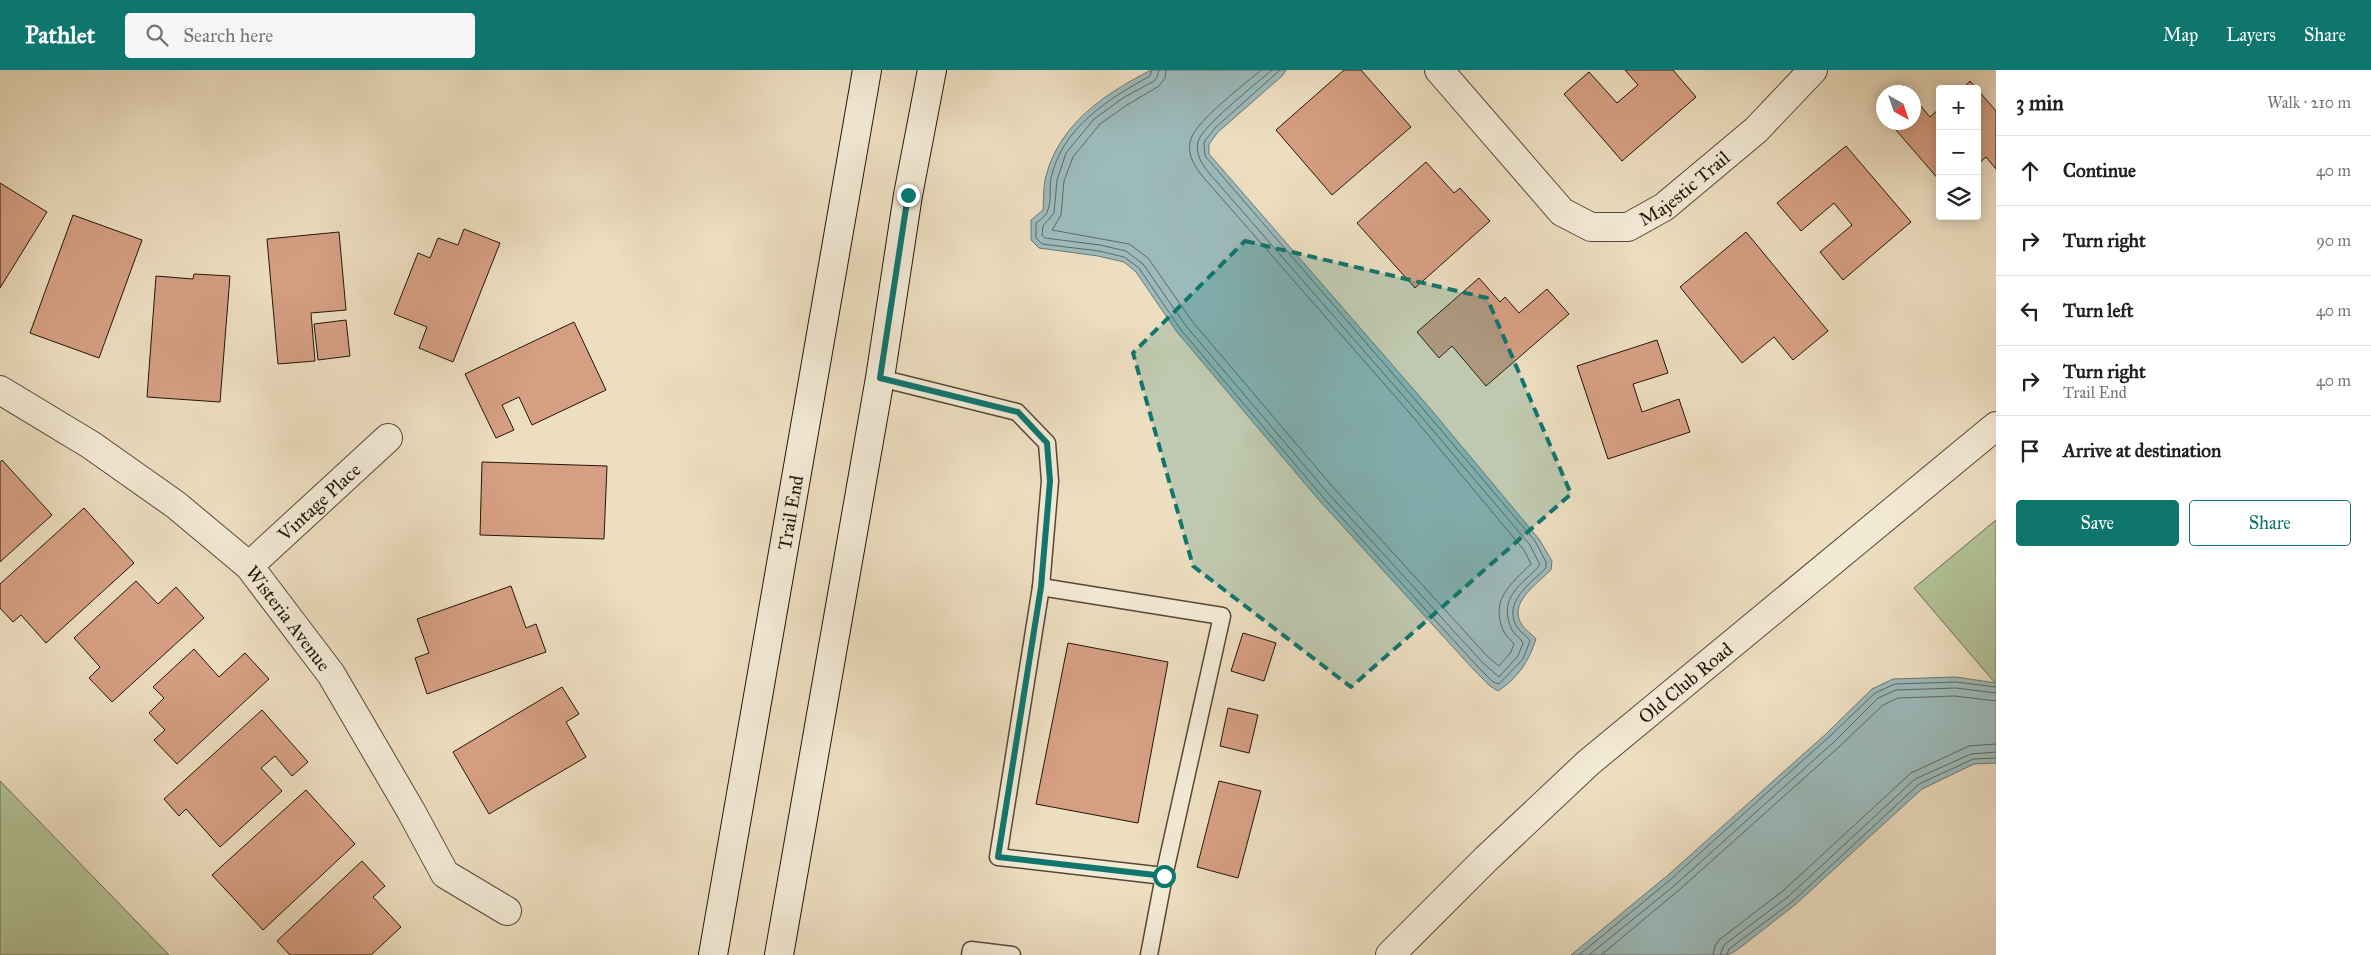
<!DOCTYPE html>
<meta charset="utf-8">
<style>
:root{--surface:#fff;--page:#f6f6f6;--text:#202124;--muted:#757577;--line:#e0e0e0;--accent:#0f766e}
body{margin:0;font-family:"IM FELL Great Primer",serif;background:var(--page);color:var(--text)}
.controls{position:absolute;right:15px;top:15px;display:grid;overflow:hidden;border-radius:5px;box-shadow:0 2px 12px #0003}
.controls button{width:45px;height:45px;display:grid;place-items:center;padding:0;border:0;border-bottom:1px solid var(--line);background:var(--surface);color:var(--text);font:25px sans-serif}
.compass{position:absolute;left:1876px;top:15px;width:45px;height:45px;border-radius:50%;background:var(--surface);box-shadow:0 2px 12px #0003;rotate:140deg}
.stop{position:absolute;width:15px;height:15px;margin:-11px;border:4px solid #0f766e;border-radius:50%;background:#fff}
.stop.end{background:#0f766e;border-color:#fff;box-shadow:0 1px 5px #0008}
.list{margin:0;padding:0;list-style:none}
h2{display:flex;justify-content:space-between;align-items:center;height:65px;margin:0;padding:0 20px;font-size:21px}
h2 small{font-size:16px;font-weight:400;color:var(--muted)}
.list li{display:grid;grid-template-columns:32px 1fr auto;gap:15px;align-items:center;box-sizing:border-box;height:70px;padding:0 20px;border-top:1px solid var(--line)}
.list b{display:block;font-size:19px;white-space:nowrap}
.list p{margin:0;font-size:16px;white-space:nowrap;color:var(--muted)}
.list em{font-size:16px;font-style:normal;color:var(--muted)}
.actions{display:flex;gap:10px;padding:15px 20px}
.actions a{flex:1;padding:11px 0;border:1px solid var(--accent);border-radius:5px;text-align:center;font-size:18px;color:var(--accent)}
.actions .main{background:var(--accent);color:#fff}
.icon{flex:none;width:28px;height:28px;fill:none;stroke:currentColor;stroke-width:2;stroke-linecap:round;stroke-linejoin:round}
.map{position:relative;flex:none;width:1996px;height:885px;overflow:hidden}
header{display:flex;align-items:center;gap:30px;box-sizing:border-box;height:70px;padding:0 25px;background:var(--accent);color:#fff}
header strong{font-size:24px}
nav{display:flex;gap:28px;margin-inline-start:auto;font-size:18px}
.search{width:350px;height:45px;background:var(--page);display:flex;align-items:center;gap:12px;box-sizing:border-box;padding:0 18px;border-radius:5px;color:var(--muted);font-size:19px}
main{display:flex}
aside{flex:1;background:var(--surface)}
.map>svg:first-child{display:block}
.green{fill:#b2c297;stroke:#6a6c50}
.water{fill:#9cbabb;stroke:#6b7873}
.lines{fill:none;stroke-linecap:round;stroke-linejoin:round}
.shore{stroke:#5e6862;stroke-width:1}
.building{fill:#d69f84;stroke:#211608}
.lane-casing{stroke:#544836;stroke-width:19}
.street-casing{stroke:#544836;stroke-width:30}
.secondary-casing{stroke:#211608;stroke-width:30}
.lane{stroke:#f3ead6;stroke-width:16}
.street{stroke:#f3ead6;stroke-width:28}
.secondary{stroke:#f3ead6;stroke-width:28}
.route{stroke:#0f766e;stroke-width:6}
.marked{fill:#0f766e;fill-opacity:0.2;stroke:#0f766e;stroke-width:4;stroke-dasharray:10 6;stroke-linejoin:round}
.labels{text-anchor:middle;stroke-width:4;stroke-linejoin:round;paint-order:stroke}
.street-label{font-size:19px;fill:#211608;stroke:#f3ead6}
</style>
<header>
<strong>Pathlet</strong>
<div class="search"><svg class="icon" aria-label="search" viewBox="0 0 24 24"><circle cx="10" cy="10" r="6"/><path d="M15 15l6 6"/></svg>Search here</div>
<nav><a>Map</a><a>Layers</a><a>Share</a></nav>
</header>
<main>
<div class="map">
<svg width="1996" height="885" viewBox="0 0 1996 885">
<rect width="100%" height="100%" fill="#eddec0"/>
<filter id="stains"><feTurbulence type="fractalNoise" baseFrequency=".004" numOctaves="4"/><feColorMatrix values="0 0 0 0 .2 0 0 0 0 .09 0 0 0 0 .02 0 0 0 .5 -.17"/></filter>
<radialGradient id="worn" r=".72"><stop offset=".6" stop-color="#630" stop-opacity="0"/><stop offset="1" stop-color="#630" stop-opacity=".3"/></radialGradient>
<g class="green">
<polygon points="1996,450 1996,614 1914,518"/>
<polygon points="0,711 169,885 0,885"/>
</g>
<g class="water">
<path d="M1151 0H1286L1282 6 1218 62 1209 74V84L1428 336 1539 469 1552 491 1551 500C1538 513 1507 533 1522 555 1525 560 1532 564 1536 569 1529 591 1518 608 1498 621L1490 616 1474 600 1318 429 1177 262 1136 202 1124 192 1098 186 1039 178 1031 170V150L1043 140C1044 129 1043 117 1046 106 1060 53 1105 24 1151 0Z"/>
<polygon points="1956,607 1996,613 1996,693 1974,694 1922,719 1796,834 1737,880 1728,885 1571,885 1667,806 1827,663 1872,619 1893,609"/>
</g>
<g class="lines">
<g class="shore">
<path d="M1152 0 1150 6C1108 29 1062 58 1051 108 1049 118 1052 132 1047 142 1046 146 1040 150 1036 153V168L1042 174 1099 181 1124 187 1139 198 1181 260 1321 425 1478 597 1493 612 1499 614 1523 589 1530 571C1527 565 1520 563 1517 557 1502 532 1531 513 1546 498V492L1535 471 1424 340 1205 86 1204 72 1215 58 1280 0"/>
<path d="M1159 0 1157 7 1154 11 1123 28 1094 49 1066 83 1057 110 1054 143 1043 156 1042 165 1045 168 1100 175 1126 181 1143 194 1186 256 1326 421 1482 592 1499 607 1518 586 1523 573C1520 567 1513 564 1511 558 1498 526 1522 515 1540 495L1530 475 1419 344 1209 103C1202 94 1195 84 1198 72 1200 58 1258 12 1272 0"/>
<path d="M1166 0 1165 8 1159 16 1127 35 1100 54 1073 87 1064 111 1061 145 1052 160 1129 174 1148 188 1192 251 1332 416 1488 587 1499 596 1511 582 1514 574C1511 570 1507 567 1504 562 1489 530 1511 514 1531 494L1524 480 1414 348 1204 108C1195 97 1186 84 1191 69 1196 51 1245 14 1261 0"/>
<polyline points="1579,885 1670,810 1830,666 1875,623 1895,614 1956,612 1996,617"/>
<polyline points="1589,885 1675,815 1835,671 1878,628 1896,620 1956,618 1996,623"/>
<polyline points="1601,885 1679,820 1840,676 1883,635 1898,628 1955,626 1996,631"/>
<polyline points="1713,885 1715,876 1719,870 1784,820 1911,703 1969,676 1996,674"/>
<polyline points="1720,885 1724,875 1789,826 1915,709 1971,684 1996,682"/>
<polyline points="1727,885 1729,879 1793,831 1919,714 1973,689 1996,688"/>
</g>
</g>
<g class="building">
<polygon points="1344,0 1361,0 1411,57 1332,125 1276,60"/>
<polygon points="1625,0 1673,0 1696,27 1622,91 1564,24 1589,2 1617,33 1638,15"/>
<polygon points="1970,11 1977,19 1962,19"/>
<polygon points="1903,15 1909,22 1894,22"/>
<polygon points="1977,19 1996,41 1996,99 1986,87 1977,95"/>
<polygon points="1914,28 1930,47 1940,38 1940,111 1889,52 1914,52"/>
<polygon points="1884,32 1884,46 1876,38"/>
<polygon points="1846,76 1911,152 1843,210 1820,182 1852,155 1834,133 1801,161 1777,133"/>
<polygon points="1426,92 1454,123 1460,118 1490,151 1415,218 1357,153"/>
<polygon points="0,113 47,142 0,218"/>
<polygon points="73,145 142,170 99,288 30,263"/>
<polygon points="464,159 500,173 453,292 419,278 427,257 394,244 418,183 430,188 438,168 458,175"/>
<polygon points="339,162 346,240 311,243 315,291 278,294 267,169"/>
<polygon points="1746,162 1828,261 1793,290 1774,267 1742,293 1680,217"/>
<polygon points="194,204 230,206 220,332 147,327 156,206 193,209"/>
<polygon points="1479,208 1500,232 1505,227 1519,243 1547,219 1569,244 1486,316 1452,276 1439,288 1417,262"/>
<polygon points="346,250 350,286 318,290 314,254"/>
<polygon points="574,252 606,320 532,355 519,327 502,335 514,360 496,368 465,304"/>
<polygon points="1657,270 1668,303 1633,314 1642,342 1679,329 1690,362 1608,389 1577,296"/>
<polygon points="2,390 52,445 0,492 0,392"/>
<polygon points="482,392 607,396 604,469 480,465"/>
<polygon points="84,438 134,493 46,573 21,545 13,552 0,538 0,514"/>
<polygon points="136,511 158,534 176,517 204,548 112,632 89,608 100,597 74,568"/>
<polygon points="511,516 526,558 536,554 546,582 427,624 415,588 429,583 417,549"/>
<polygon points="1243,563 1276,573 1264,611 1231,601"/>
<polygon points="1068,573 1168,592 1138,753 1036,734"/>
<polygon points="194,579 219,607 245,583 269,609 177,694 154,670 165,660 149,643 164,628 153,617"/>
<polygon points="562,617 579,644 566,652 586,687 489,744 453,682"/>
<polygon points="1228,638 1258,645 1249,683 1220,676"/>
<polygon points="262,640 308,692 292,706 275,686 261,698 282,721 220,777 186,739 179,746 164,729"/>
<polygon points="1219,711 1261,721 1238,808 1197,797"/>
<polygon points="306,720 355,774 263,860 212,805"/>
<polygon points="362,791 385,816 373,827 401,857 371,885 290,885 277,871"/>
</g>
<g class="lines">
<g class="lane-casing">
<g id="lane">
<polyline points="880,308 1017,342 1047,373 1050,411 1041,517 998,787 1164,806"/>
<polyline points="1041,517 1222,546 1164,806 1149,885"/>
<polyline points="970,885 971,880 1012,885"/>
</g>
</g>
<g class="street-casing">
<g id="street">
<path id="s1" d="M1439 0 1562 142 1591 157H1628L1664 137 1756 60 1813 0"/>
<path id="s2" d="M0 320 91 375 176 435 249 496 331 604 411 741 445 804 507 841"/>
<path id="s3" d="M249 496 388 368"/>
<path id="s4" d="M1390 885 1486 789 1588 693 1996 356"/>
</g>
</g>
<g class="secondary-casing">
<g id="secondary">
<path id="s5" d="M713 885 867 0"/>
<polyline points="779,885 880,308 908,125 932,0"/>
</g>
</g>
<use href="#lane" class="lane"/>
<use href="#street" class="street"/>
<use href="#secondary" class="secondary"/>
</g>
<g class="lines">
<polyline class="route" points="908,125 880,308 1018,342 1047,373 1050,411 1041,517 998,787 1164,806"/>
</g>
<path class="marked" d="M1245 171 1487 228 1571 424 1351 617 1193 496 1133 283Z"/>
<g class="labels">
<g class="street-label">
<text dy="7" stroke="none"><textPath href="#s1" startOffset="326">Majestic Trail</textPath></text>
<text dy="7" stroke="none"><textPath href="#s3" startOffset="95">Vintage Place</textPath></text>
<text dy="7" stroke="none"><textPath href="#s5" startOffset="449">Trail End</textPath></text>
<text dy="7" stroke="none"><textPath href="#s2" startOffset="371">Wisteria Avenue</textPath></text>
<text dy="7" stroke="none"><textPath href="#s4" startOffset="402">Old Club Road</textPath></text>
</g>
</g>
<rect width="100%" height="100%" filter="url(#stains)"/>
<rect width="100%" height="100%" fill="url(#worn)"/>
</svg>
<div class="controls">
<button>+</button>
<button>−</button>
<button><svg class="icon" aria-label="layers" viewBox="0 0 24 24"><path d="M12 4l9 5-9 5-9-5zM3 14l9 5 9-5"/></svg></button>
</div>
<svg class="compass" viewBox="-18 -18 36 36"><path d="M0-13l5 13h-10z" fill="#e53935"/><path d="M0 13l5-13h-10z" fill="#757577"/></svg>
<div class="stop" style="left:1164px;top:806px"></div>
<div class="stop end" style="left:908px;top:125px"></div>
</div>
<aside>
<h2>3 min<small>Walk · 210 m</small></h2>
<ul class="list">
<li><svg class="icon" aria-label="ahead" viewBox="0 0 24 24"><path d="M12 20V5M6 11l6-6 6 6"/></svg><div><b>Continue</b></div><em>40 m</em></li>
<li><svg class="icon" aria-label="right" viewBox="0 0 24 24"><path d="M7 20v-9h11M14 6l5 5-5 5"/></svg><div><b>Turn right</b></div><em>90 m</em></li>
<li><svg class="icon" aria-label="left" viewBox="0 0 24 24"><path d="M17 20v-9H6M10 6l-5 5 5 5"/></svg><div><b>Turn left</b></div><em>40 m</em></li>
<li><svg class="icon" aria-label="right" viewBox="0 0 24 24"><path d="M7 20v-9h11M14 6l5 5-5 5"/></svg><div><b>Turn right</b><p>Trail End</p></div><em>40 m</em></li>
<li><svg class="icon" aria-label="arrive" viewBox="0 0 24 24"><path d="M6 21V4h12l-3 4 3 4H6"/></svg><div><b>Arrive at destination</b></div></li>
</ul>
<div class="actions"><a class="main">Save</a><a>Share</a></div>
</aside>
</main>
